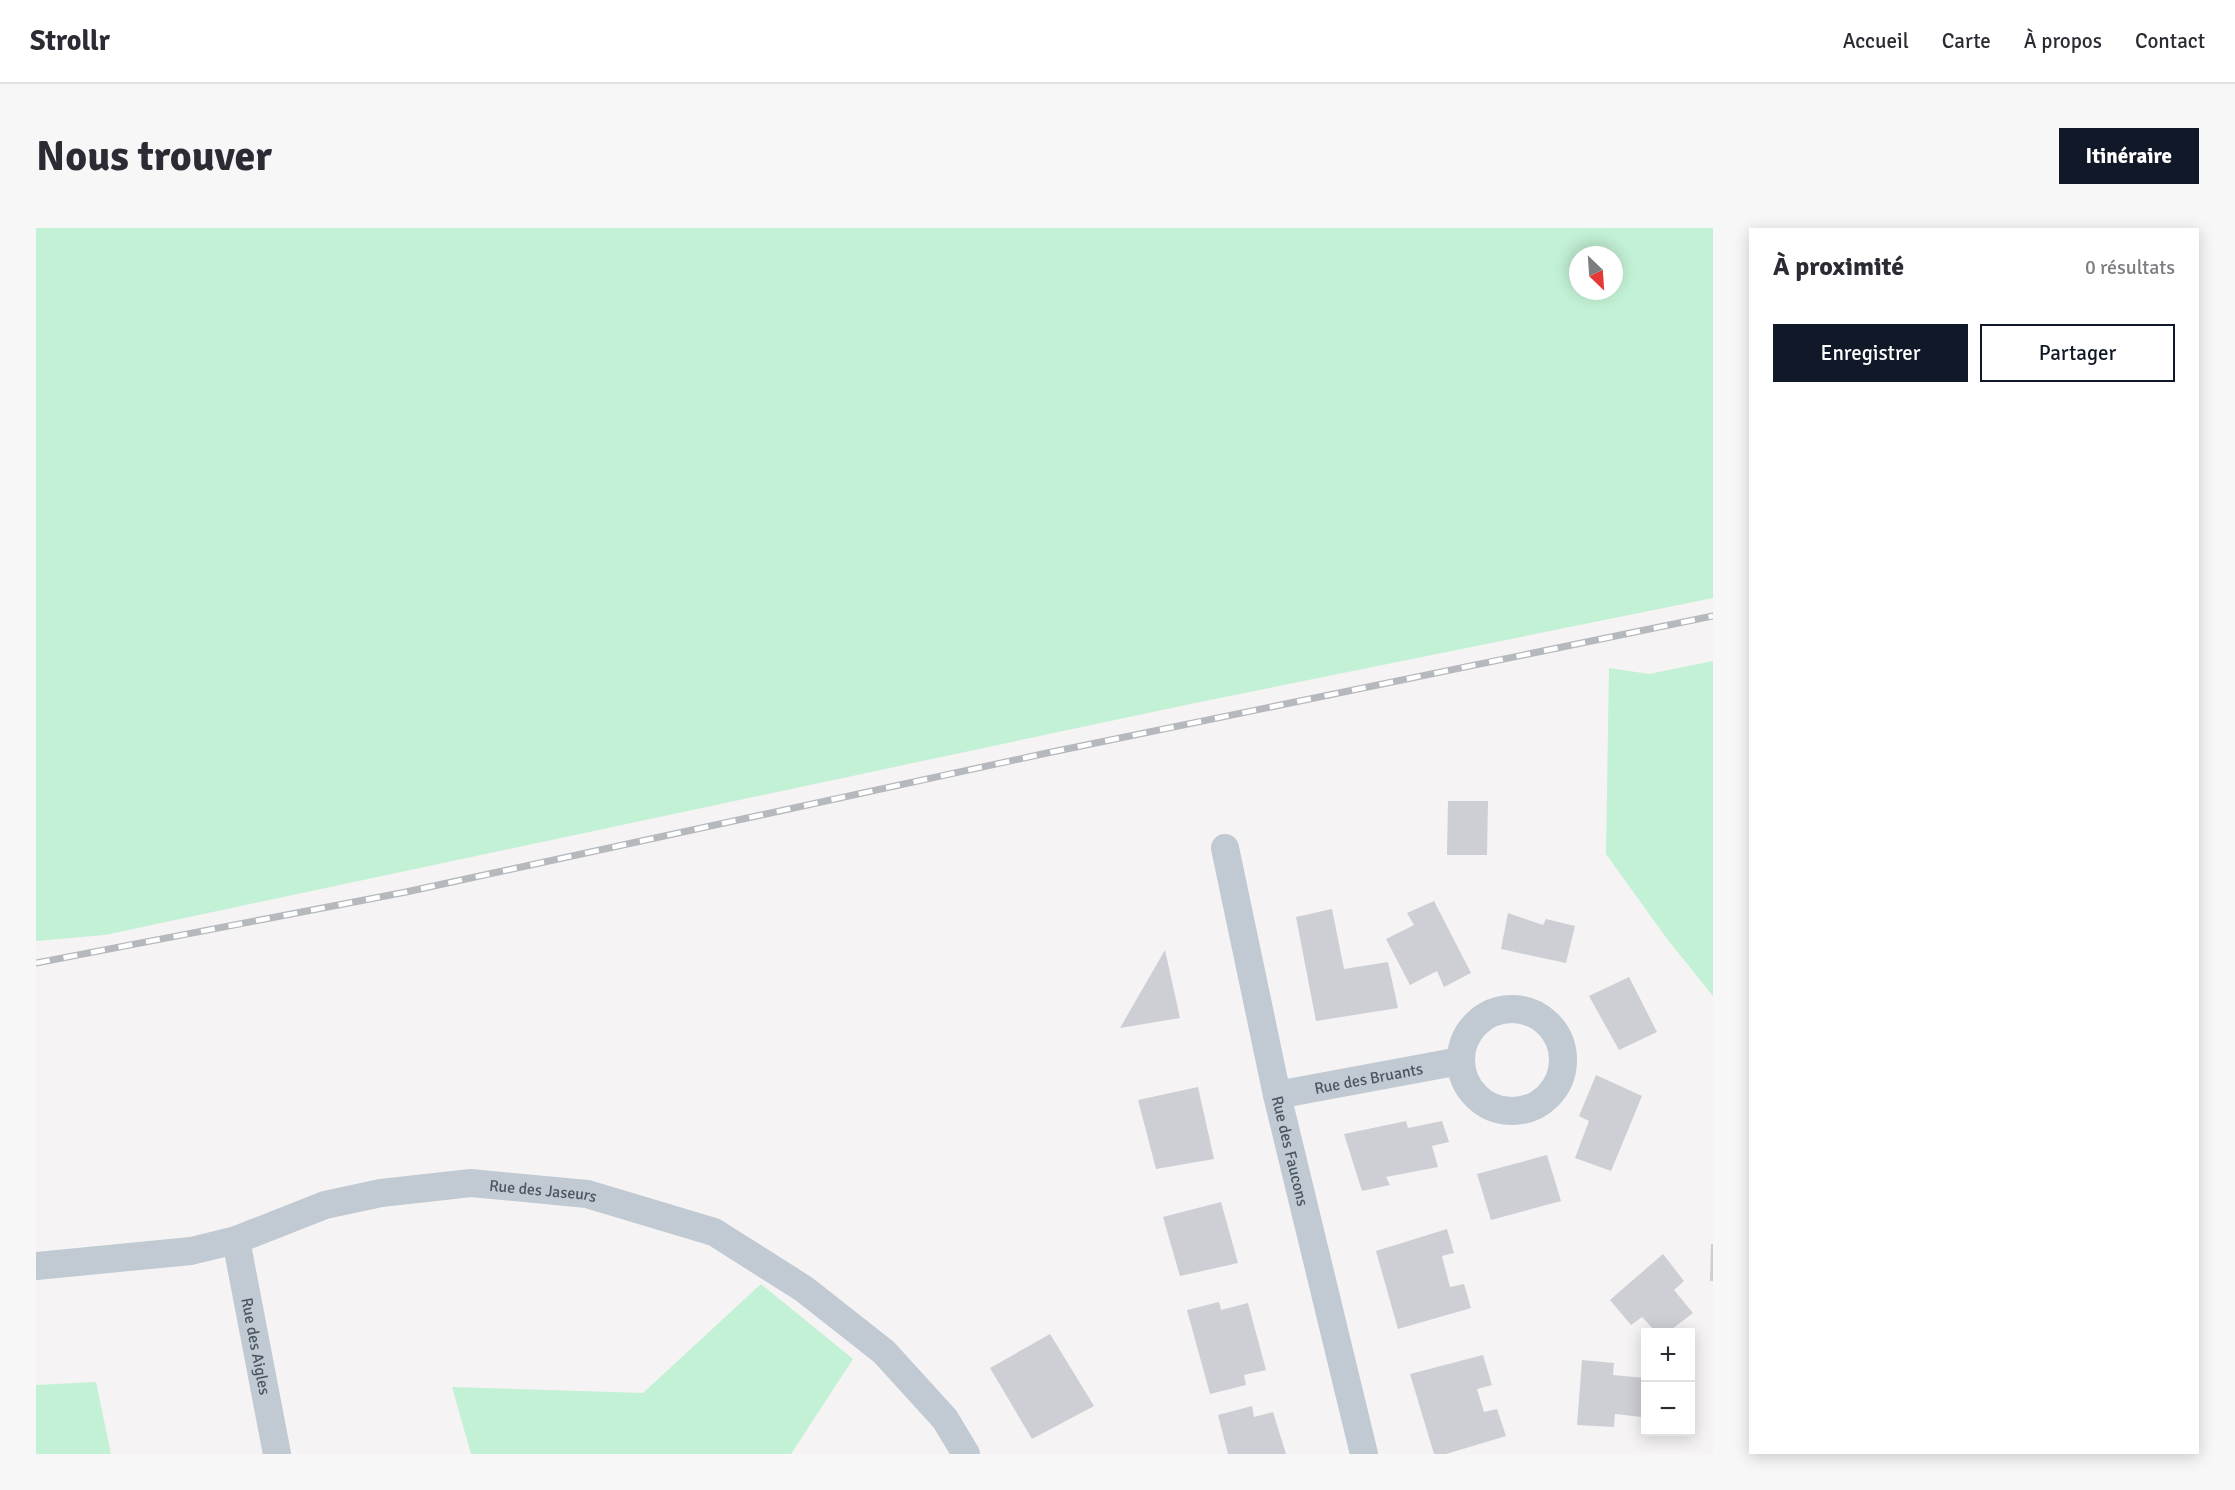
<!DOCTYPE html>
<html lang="fr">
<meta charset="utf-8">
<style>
:root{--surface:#fff;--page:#f7f7f7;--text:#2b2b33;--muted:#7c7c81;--line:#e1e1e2;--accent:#111827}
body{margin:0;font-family:Signika,sans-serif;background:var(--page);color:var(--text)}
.controls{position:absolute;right:18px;bottom:18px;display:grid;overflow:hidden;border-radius:0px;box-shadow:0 3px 15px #0003}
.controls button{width:54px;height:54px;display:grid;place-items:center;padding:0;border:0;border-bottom:2px solid var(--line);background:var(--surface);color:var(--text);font:30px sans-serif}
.compass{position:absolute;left:1533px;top:18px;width:54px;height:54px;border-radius:50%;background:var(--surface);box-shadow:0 3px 15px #0003;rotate:155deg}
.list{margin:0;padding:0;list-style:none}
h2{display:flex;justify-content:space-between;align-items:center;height:78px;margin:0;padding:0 24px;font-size:26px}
h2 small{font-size:20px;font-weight:400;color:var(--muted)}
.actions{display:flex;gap:12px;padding:18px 24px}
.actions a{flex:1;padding:14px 0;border:2px solid var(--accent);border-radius:0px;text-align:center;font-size:21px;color:var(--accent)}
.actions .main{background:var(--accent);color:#fff}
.map{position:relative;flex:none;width:1677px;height:1226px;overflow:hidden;border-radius:0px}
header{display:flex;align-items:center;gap:36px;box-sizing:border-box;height:84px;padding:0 30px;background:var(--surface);border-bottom:2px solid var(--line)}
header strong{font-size:28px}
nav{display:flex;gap:33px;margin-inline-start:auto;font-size:21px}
.intro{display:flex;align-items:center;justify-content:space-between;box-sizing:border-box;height:144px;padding:0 36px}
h1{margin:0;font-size:42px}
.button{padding:15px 27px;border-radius:0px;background:var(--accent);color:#fff;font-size:21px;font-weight:700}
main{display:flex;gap:36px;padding:0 36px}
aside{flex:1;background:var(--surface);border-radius:0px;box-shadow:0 3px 15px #0003}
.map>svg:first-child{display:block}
.green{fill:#c3f1d5;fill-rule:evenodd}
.building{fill:#cdcfd5}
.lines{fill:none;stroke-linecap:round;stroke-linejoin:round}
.street{stroke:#c1cad2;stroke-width:28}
.rail-casing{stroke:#b5b8bd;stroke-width:7}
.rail{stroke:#fff;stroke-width:4.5;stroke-dasharray:14;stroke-linecap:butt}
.labels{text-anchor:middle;stroke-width:6;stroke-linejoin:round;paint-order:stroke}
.street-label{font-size:16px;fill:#4a5661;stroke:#fff}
</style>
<header>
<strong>Strollr</strong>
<nav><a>Accueil</a><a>Carte</a><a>À propos</a><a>Contact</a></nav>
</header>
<div class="intro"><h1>Nous trouver</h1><a class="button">Itinéraire</a></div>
<main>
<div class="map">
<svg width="1677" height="1226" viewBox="0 0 1677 1226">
<rect width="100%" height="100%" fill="#f5f3f3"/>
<g class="green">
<path d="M0 0H1677V370L1159 475 69 707 0 713ZM1542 27H1578V63H1542Z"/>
<polygon points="1677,433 1677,768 1632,712 1570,626 1573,440 1613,446"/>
<polygon points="725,1056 817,1131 755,1226 435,1226 416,1159 607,1165"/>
<polygon points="60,1154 75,1226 0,1226 0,1157"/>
</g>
<g class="building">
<polygon points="1412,573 1452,573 1451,627 1411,627"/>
<polygon points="1398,673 1435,745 1408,759 1401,743 1374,757 1350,711 1378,697 1371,685"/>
<polygon points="1296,681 1308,741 1352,734 1362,780 1280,793 1260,689"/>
<polygon points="1472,685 1507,697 1510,691 1539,698 1530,735 1465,721"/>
<polygon points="1129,722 1144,790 1084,800"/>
<polygon points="1593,749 1621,804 1583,822 1553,768"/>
<polygon points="1560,847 1606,868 1575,943 1539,930 1553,893 1543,888"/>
<polygon points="1162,859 1178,931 1120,941 1102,872"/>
<polygon points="1370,893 1372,900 1406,893 1413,914 1396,918 1402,939 1350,949 1354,957 1326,963 1308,906"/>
<polygon points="1511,927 1525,973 1455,992 1441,946"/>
<polygon points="1185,974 1202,1035 1144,1048 1127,989"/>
<polygon points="1411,1001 1418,1025 1406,1028 1414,1059 1428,1056 1435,1080 1362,1101 1340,1023"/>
<polygon points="1675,1016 1677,1016 1677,1053 1674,1053"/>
<polygon points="1627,1026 1648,1053 1638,1062 1657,1085 1632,1104 1620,1104 1606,1089 1595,1097 1574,1072"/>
<polygon points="1183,1074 1185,1082 1212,1075 1230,1142 1208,1147 1210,1157 1174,1166 1151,1082"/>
<polygon points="1014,1106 1058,1178 996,1211 954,1140"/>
<polygon points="1447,1127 1456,1157 1441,1161 1448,1184 1461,1181 1470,1208 1410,1226 1398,1226 1374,1146"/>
<polygon points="1546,1132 1578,1135 1577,1147 1609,1150 1606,1189 1579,1186 1578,1199 1541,1197"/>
<polygon points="1216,1178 1218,1189 1237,1184 1250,1226 1192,1226 1182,1187"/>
</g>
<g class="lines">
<g class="street">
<path id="s1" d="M1189 620 1241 867 1328 1226"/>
<circle cx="1476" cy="832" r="51"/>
<path id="s2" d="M1241 867 1424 833"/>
<path id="s3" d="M200 1012 241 1226"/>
<path id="s4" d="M0 1038 155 1023 200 1012 289 977 345 965 435 955 551 966 678 1004 768 1061 848 1124 909 1191 930 1226"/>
</g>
<g class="rail-casing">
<polyline id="rail" points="0,735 370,664 1011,525 1677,388"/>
</g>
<use href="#rail" class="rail"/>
</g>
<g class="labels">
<g class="street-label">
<text dy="6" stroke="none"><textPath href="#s2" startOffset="93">Rue des Bruants</textPath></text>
<text dy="6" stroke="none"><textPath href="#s1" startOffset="310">Rue des Faucons</textPath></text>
<text dy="6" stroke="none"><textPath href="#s4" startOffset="518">Rue des Jaseurs</textPath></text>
<text dy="6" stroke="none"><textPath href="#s3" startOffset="108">Rue des Aigles</textPath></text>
</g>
</g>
</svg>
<div class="controls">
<button>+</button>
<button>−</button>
</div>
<svg class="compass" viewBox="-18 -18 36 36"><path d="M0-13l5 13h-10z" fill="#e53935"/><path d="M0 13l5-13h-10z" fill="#7c7c81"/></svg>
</div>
<aside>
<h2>À proximité<small>0 résultats</small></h2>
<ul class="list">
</ul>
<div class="actions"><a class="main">Enregistrer</a><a>Partager</a></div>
</aside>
</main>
